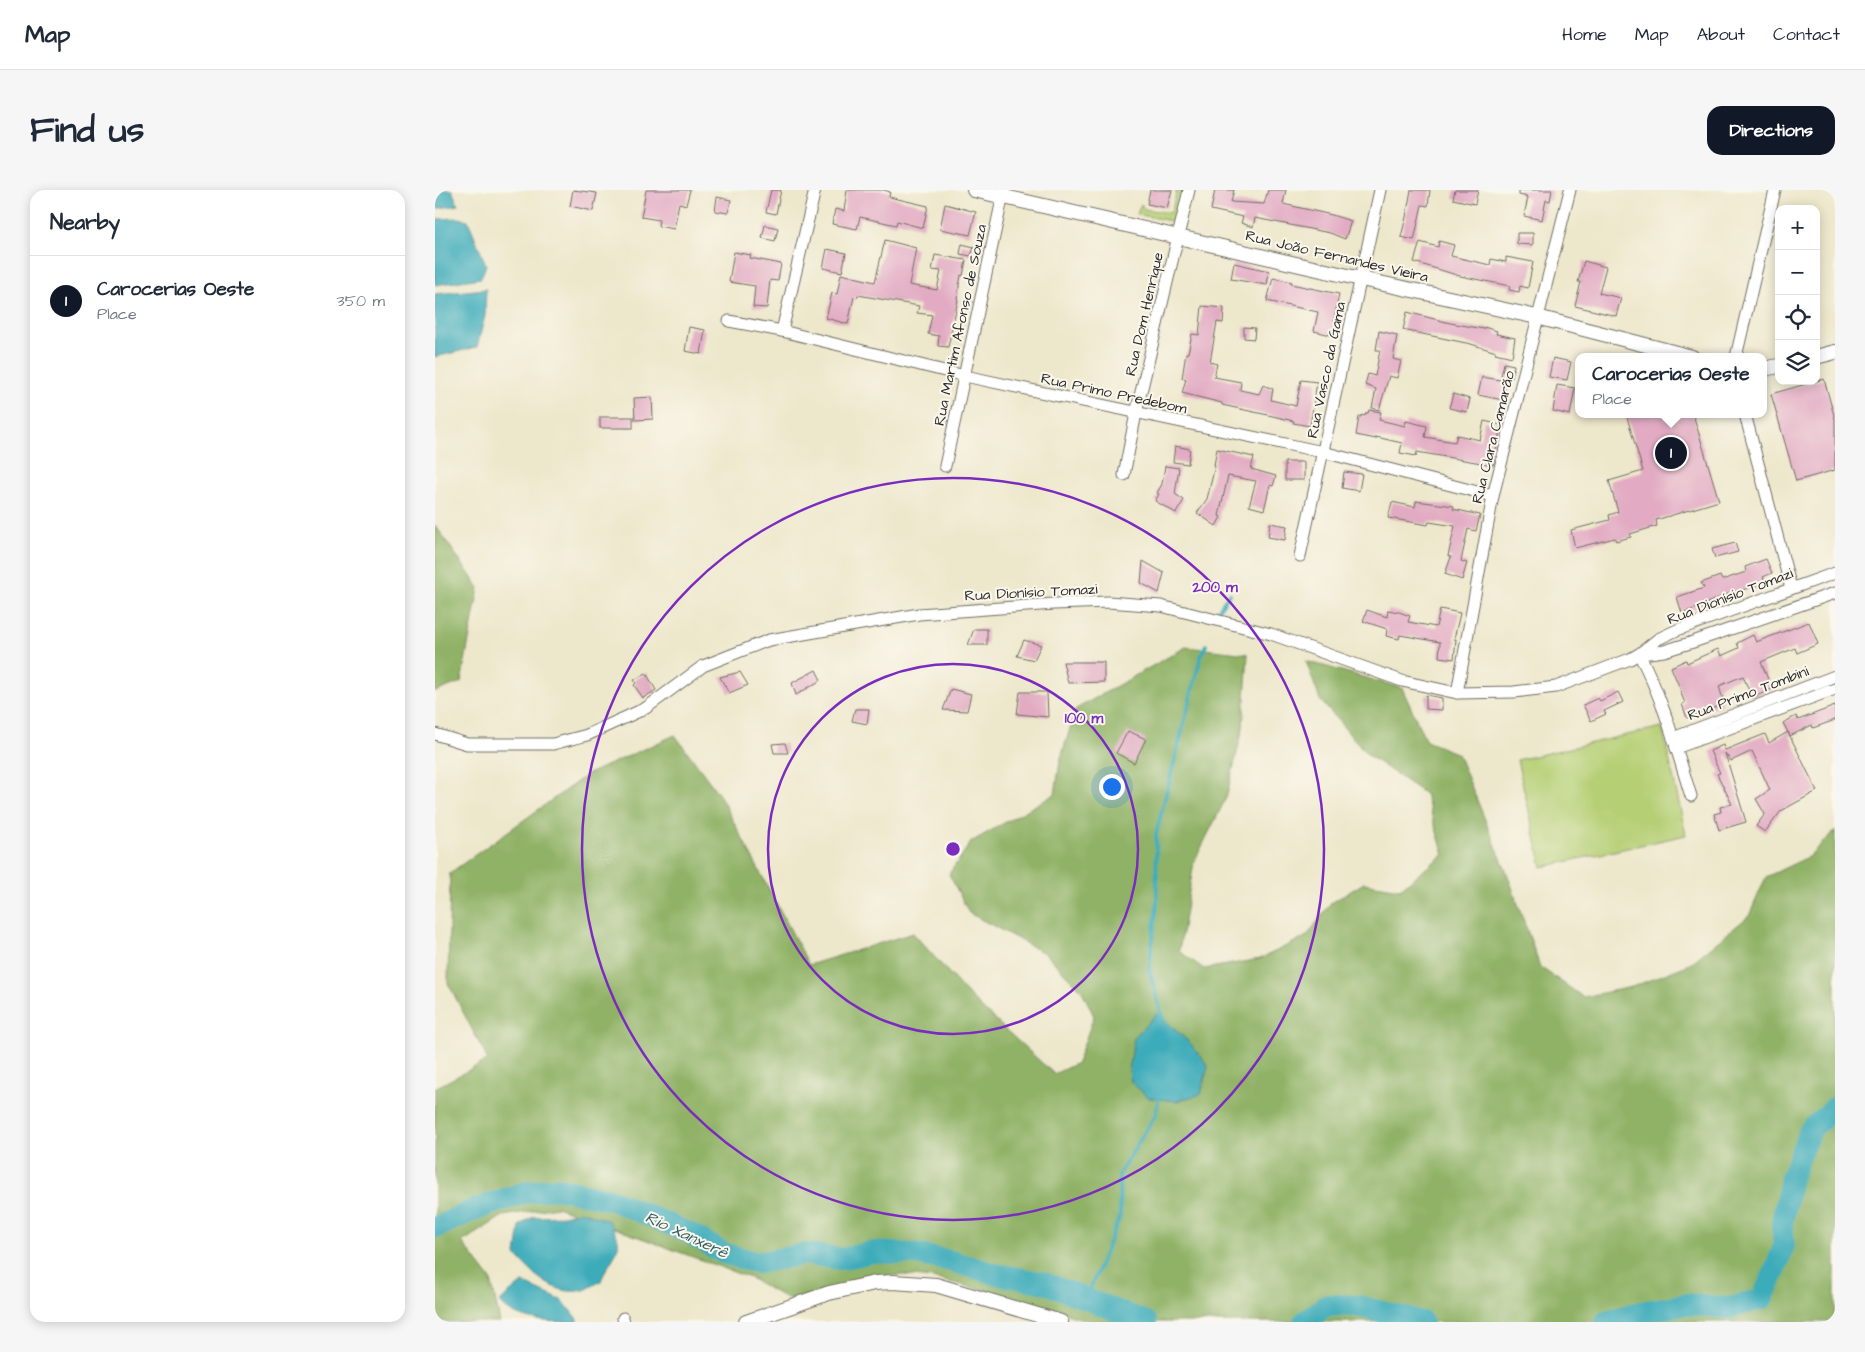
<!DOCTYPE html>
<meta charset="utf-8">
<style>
:root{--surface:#fff;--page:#f6f6f7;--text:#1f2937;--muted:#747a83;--line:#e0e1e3;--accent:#111827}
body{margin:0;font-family:"Architects Daughter",sans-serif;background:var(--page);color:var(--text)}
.controls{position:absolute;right:15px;top:15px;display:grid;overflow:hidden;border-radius:10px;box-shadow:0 2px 12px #0003}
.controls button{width:45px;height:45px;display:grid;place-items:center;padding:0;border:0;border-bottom:1px solid var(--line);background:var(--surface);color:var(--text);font:25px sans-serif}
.you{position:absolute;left:676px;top:596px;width:18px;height:18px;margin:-12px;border:4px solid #fff;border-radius:50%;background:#1a73e8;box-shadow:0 0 0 8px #1a73e833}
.badge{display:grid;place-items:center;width:32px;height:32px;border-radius:50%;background:var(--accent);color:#fff;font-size:16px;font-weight:700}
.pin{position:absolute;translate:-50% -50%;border:2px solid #fff;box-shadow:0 1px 5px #0006}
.popup{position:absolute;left:1140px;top:163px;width:192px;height:65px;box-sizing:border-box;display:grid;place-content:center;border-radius:10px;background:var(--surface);filter:drop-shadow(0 1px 4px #0005);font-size:16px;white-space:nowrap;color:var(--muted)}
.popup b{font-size:19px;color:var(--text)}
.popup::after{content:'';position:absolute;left:50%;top:100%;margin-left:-10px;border:10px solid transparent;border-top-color:var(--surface)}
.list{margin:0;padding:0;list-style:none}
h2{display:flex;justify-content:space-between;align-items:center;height:65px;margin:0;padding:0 20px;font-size:21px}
h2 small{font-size:16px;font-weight:400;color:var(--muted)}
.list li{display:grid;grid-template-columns:32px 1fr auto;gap:15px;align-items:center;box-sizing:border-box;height:90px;padding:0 20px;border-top:1px solid var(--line)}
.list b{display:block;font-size:19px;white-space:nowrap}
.list p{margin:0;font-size:16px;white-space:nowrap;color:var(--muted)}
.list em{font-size:16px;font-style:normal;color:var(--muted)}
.icon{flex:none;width:28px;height:28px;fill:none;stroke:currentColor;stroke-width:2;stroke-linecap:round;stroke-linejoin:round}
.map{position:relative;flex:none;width:1400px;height:1132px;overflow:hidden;border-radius:15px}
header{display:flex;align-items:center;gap:30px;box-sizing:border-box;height:70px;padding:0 25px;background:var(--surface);border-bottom:1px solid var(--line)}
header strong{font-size:24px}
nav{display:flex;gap:28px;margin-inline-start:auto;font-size:18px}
.intro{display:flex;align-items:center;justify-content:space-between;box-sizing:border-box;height:120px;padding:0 30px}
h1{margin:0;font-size:35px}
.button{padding:12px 22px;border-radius:15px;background:var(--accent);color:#fff;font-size:18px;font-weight:700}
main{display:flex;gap:30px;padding:0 30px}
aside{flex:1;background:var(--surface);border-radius:15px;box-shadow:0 2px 12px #0003}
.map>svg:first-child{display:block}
.green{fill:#b5cf75;stroke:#707d50}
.forest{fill:#90b266;stroke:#5e6e48}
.water{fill:#3dacba;stroke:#346c72}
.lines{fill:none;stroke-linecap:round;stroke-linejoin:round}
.stream{stroke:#3dacba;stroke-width:4}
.river{stroke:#3dacba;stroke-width:22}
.building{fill:#e2abc3}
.minor-casing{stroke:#6f6d63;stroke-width:13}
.tertiary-casing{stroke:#6f6d63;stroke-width:16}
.minor{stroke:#fff;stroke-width:11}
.tertiary{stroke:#fff;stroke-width:14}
.ring{fill:none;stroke:#7b2cbf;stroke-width:2.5}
.labels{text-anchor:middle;stroke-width:4;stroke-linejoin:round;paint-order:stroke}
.street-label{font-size:15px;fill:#2b2b2b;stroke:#fbf7ec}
.water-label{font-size:16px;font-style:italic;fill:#325f64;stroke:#fbf7ec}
.centre{fill:#7b2cbf;stroke:#fbf7ec;stroke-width:2.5}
.ring-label{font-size:15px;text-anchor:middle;font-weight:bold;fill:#7b2cbf;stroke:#fbf7ec;stroke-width:4;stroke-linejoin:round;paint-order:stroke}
</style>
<header>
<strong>Map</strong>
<nav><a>Home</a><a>Map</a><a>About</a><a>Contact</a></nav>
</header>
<div class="intro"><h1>Find us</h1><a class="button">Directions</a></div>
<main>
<aside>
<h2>Nearby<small></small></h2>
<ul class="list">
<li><span class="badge">1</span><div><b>Carocerias Oeste</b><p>Place</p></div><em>350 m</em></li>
</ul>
</aside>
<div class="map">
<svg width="1400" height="1132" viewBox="0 0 1400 1132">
<rect width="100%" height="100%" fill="#fbf7ec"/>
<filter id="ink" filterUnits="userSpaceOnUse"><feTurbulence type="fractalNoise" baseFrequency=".02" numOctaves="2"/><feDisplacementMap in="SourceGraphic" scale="10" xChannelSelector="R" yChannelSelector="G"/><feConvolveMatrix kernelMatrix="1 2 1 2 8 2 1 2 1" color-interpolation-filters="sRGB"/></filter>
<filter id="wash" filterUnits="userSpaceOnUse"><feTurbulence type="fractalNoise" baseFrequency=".0096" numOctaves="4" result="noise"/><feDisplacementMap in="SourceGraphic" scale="20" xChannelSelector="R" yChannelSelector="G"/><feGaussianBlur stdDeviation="1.12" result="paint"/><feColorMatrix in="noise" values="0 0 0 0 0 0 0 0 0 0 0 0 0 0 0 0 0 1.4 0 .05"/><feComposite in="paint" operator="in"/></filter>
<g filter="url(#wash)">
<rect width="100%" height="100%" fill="#ede7cb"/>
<g class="green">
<polygon points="742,0 747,0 740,32 702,24 706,14 709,19 736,23"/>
<polygon points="1227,537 1251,645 1107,677 1082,570"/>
</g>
<g class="forest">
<polygon points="0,335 44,398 26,492 0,502"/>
<polygon points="751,457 813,464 808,538 791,608 759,672 744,761 769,779 825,769 872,746 896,713 929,693 965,699 1009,664 990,604 933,565 885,510 871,471 967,498 991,551 1023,564 1072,683 1105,777 1148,807 1197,797 1255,774 1314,726 1331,687 1373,667 1400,641 1400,1132 657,1132 571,1105 497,1088 469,1085 449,1086 354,1110 315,1088 122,1017 68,1026 27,1052 56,1090 65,1132 0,1132 0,898 53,870 13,793 15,683 153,584 240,545 285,606 374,775 478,743 537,809 619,884 642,873 659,826 647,801 611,764 534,723 514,684 536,652 620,604 625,571 641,519"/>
</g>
<g class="water">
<polygon points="0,0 17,0 23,15 0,19"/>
<polygon points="24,28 33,30 51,75 46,88 0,95 0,29"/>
<polygon points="51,99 50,126 42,157 0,167 0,104"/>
<polygon points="722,823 754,852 773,876 766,904 742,911 714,908 696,892 694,882 699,848"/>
<path d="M146 1021 174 1031C177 1037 182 1044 183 1050 186 1062 170 1078 166 1091 160 1094 151 1101 144 1101 118 1104 97 1084 81 1065L85 1035 98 1027 128 1026Z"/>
<path d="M88 1093 128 1111 142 1129V1132C116 1132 80 1132 65 1112L75 1102Z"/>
</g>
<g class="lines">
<g class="stream">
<polyline points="783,421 794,404"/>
<polyline points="729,833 714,779 722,715 721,644 766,466 771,455"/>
<polyline points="651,1109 685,1026 684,984 721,924 724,906"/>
</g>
<g class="river">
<polyline points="0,1038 41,1019 88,1003 121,998 177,1010 256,1044 288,1063 323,1073 370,1064 407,1069 437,1062 479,1064 516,1071 560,1084 610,1093 711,1132"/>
<polyline points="869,1132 892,1115 923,1116 987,1132"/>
<polyline points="1171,1132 1200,1123 1251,1114 1294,1118 1327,1109 1340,1081 1349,1055 1347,1032 1356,988 1375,940 1400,917"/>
</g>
</g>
<g id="blocks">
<g class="building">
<polygon points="138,0 162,3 158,21 135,16"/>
<polygon points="211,0 255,0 251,15 244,13 239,39 223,36 224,30 206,27"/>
<polygon points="336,0 346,0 341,24 331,22"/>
<polygon points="412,0 449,0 455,2 454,7 493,16 488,38 462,31 461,35 425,27 422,39 397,34 400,19 409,21"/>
<polygon points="715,0 737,0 732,18 712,14"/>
<polygon points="780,0 799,0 796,12 829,14 833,0 851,0 848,14 897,25 916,31 910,49 895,43 820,28 818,37 806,33 808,27 776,20"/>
<polygon points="976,0 995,0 993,16 987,15 979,50 966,47 971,27"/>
<polygon points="1020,0 1043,0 1040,14 1018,9"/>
<polygon points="1084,0 1117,0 1115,11 1111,10 1107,30 1089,26 1093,7 1084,5"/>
<polygon points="282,7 296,10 293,23 280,21"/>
<polygon points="510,14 541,22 535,45 505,39"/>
<polygon points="330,35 343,38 340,51 327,48"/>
<polygon points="1082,43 1098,43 1098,55 1082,54"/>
<polygon points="450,50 481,58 474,95 502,100 506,81 497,80 500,65 531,70 528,86 526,85 522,109 523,110 513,157 503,156 504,146 493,144 497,125 482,123 484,116 423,105 422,108 419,107 413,134 391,128 397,103 402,104 406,84 440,92"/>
<polygon points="1004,51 1019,55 1016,66 1055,75 1056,69 1071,72 1071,67 1098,72 1093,98 1085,96 1084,102 1074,100 1075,96 1025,86 979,72 985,52 1003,57"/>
<polygon points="527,54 539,57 536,66 525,64"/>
<polygon points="392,59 411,63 407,82 388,78"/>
<polygon points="299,62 316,65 315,68 346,74 343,91 335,90 332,118 318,117 320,96 294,92"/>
<polygon points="1149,71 1171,77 1164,103 1186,108 1181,126 1140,116 1146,92 1143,92"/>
<polygon points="799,73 834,81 832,95 796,89"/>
<polygon points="838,88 857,92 856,94 904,104 899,131 903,132 900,146 879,141 883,122 832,111"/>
<polygon points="767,116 789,118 788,133 782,132 775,172 782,174 779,187 806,192 805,200 824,204 828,195 838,199 836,210 861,216 866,190 882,192 875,236 858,233 859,231 833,225 787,215 787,213 747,203 751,189 747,188 751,163 753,163 757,144 764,145"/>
<polygon points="972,122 1015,133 1049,139 1049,137 1062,141 1061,144 1080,148 1077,167 1060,163 1061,162 1036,154 968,140"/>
<polygon points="254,137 270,140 266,164 250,161"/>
<polygon points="809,137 820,138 819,149 809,148"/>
<polygon points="944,141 962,145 958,169 966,171 962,188 954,186 944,220 937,218 941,199 930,195 933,184 940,186 945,160 941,160"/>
<polygon points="1118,168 1136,172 1132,190 1114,187"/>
<polygon points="1069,173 1079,175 1077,188 1066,186"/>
<polygon points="1047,187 1071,191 1068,210 1043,205"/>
<polygon points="1389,189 1400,229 1400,280 1361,291 1336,204"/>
<polygon points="1122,195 1140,198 1135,225 1118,221"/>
<polygon points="1018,204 1035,209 1032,222 1014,218"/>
<polygon points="217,207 218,229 200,230 199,208"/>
<polygon points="934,220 946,222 944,230 970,236 971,231 992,236 990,247 1020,252 1022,245 1045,250 1049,231 1066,235 1058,275 982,262 981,266 965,263 967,253 941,247 941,249 921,245 924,227 926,227 927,225 930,226 931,223 933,223"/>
<polygon points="1191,224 1258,224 1284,311 1221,330 1222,336 1195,344 1196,347 1181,351 1180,348 1140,358 1136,340 1175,330 1174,325 1183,322 1174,291 1208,281"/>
<rect x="165" y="227" width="33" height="11"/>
<polygon points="740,256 755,259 753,274 738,272"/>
<polygon points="782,259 819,267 816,279 841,286 838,296 835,295 829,320 814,316 821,291 793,286 784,326 786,327 781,336 762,323 772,309 780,276 779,275"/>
<rect x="850" y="272" width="19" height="18"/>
<polygon points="730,276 744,278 740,304 749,310 741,323 720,311 724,304 722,303 727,294"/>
<polygon points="909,282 927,284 924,301 907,298"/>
<polygon points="981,311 1019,316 1018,319 1045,325 1041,341 1033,339 1026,371 1032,373 1027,390 1010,384 1016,367 1013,366 1020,336 994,332 993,335 953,328 957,312 980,317"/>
<polygon points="835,333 852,336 850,350 833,347"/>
<polygon points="1300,353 1303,362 1280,368 1277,359"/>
<polygon points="1331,369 1337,383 1328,387 1331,393 1293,404 1265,416 1265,417 1247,423 1242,407 1269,398 1266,393 1285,386 1287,390 1311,382 1310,377"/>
<polygon points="708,371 729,383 724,403 706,393"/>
<polygon points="1005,419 1025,423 1019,449 1021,449 1019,469 1004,467 1005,452 965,445 964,449 951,446 952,439 928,431 932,420 952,427 953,420 964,422 975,426 973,432 1001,437"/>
<polygon points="1374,432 1383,454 1362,463 1360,458 1326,472 1337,499 1317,508 1308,486 1284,496 1288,510 1285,511 1287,515 1252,528 1247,514 1250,513 1245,501 1246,501 1236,477 1251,470 1252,473 1283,459 1286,466 1304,458 1302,453 1318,445 1321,452"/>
<polygon points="539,439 552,439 552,455 533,455"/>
<polygon points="589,450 606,455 599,470 582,466"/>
<polygon points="628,472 669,472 669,492 633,493"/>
<polygon points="381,480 386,490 361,505 357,493"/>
<polygon points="305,482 313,495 294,503 285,487"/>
<polygon points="211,483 221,500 208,508 199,495 201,493 199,490"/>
<polygon points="516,499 536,504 532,521 508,520"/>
<polygon points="585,502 612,502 613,527 582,524"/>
<polygon points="1183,502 1188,512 1169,521 1171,524 1156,531 1148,515 1163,508 1165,511"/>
<polygon points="991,505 1007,508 1007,520 991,519"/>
<polygon points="1400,516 1400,530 1378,538 1377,535 1355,546 1348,533 1361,526 1363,530"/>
<polygon points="420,519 434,519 432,534 417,531"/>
<polygon points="693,541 711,549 699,573 681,563"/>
<polygon points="1353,542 1382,601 1346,621 1330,642 1321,636 1330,624 1321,609 1335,600 1317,561 1296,571 1290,563 1311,632 1284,640 1279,624 1286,622 1285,617 1297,614 1282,584 1285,583 1275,561 1288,555 1290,560 1330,544 1334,553"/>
<polygon points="350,553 353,563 339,563 337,554"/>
</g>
</g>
</g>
<g filter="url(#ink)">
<use href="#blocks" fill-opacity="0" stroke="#6f6d63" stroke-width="1"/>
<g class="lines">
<g class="minor-casing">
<g id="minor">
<polyline points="294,131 347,141 530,186 888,262 1058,306"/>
<polyline points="347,141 380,0"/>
<polyline points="1301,167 1340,0"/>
<polyline points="1310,224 1356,398"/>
<polyline points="510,276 569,0"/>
<polyline points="689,285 701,223 754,0"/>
<polyline points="865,366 945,0"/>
<path d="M1204 464C1228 508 1241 558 1256 606"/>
<polyline points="1206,464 1229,461 1255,453 1400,403"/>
<polyline points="1022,503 1058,306 1135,0"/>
<polyline points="0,544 32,554 118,554 152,545 211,518 268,476 334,450 484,424 619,414 673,412 726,416 836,444 967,491 1022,503 1079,502 1121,497 1195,469 1204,464 1223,449 1242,440 1400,383"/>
<polyline points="1238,548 1400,486"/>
<polyline points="1241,558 1400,499"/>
<polyline points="188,1128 189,1132"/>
</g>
</g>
<g class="tertiary-casing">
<g id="tertiary">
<polyline points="539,0 926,89 1102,127 1257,167"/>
<polyline points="1381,167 1400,162"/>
<polyline points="1328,179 1344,176"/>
<polyline points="311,1132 394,1103 440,1093 458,1092 501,1095 626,1132"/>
</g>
</g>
<use href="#minor" class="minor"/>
<use href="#tertiary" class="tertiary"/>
</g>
</g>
<g class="ring">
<circle cx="518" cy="659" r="185"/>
<circle cx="518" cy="659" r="371"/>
</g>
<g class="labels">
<g class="street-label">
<text transform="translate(902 66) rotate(13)" y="5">Rua João Fernandes Vieira</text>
<text transform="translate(709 124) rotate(-77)" y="5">Rua Dom Henrique</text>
<text transform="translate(525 135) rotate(-78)" y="5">Rua Martim Afonso de Souza</text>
<text transform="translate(891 180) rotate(-78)" y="5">Rua Vasco da Gama</text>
<text transform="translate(679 203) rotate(12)" y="5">Rua Primo Predebom</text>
<text transform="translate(1058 247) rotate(-76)" y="5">Rua Clara Camarão</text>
<text transform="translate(596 402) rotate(-3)" y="5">Rua Dionísio Tomazi</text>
<text transform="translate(1295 406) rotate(-21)" y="5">Rua Dionísio Tomazi</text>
<text transform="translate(1313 503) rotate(-21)" y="5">Rua Primo Tombini</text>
</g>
<g class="water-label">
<text transform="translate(252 1044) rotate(25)" y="6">Rio Xanxerê</text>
</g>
</g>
<circle cx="518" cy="659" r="8" class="centre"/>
<g class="ring-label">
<text x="780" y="402">200 m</text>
<text x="649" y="533">100 m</text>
</g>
</svg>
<div class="controls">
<button>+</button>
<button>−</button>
<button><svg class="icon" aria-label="locate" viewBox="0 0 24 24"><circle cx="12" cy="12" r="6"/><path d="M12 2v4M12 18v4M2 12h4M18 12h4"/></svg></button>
<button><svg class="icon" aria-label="layers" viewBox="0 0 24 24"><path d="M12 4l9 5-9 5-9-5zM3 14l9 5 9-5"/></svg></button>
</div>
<div class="you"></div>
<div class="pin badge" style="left:1236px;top:263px">1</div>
<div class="popup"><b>Carocerias Oeste</b>Place</div>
</div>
</main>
